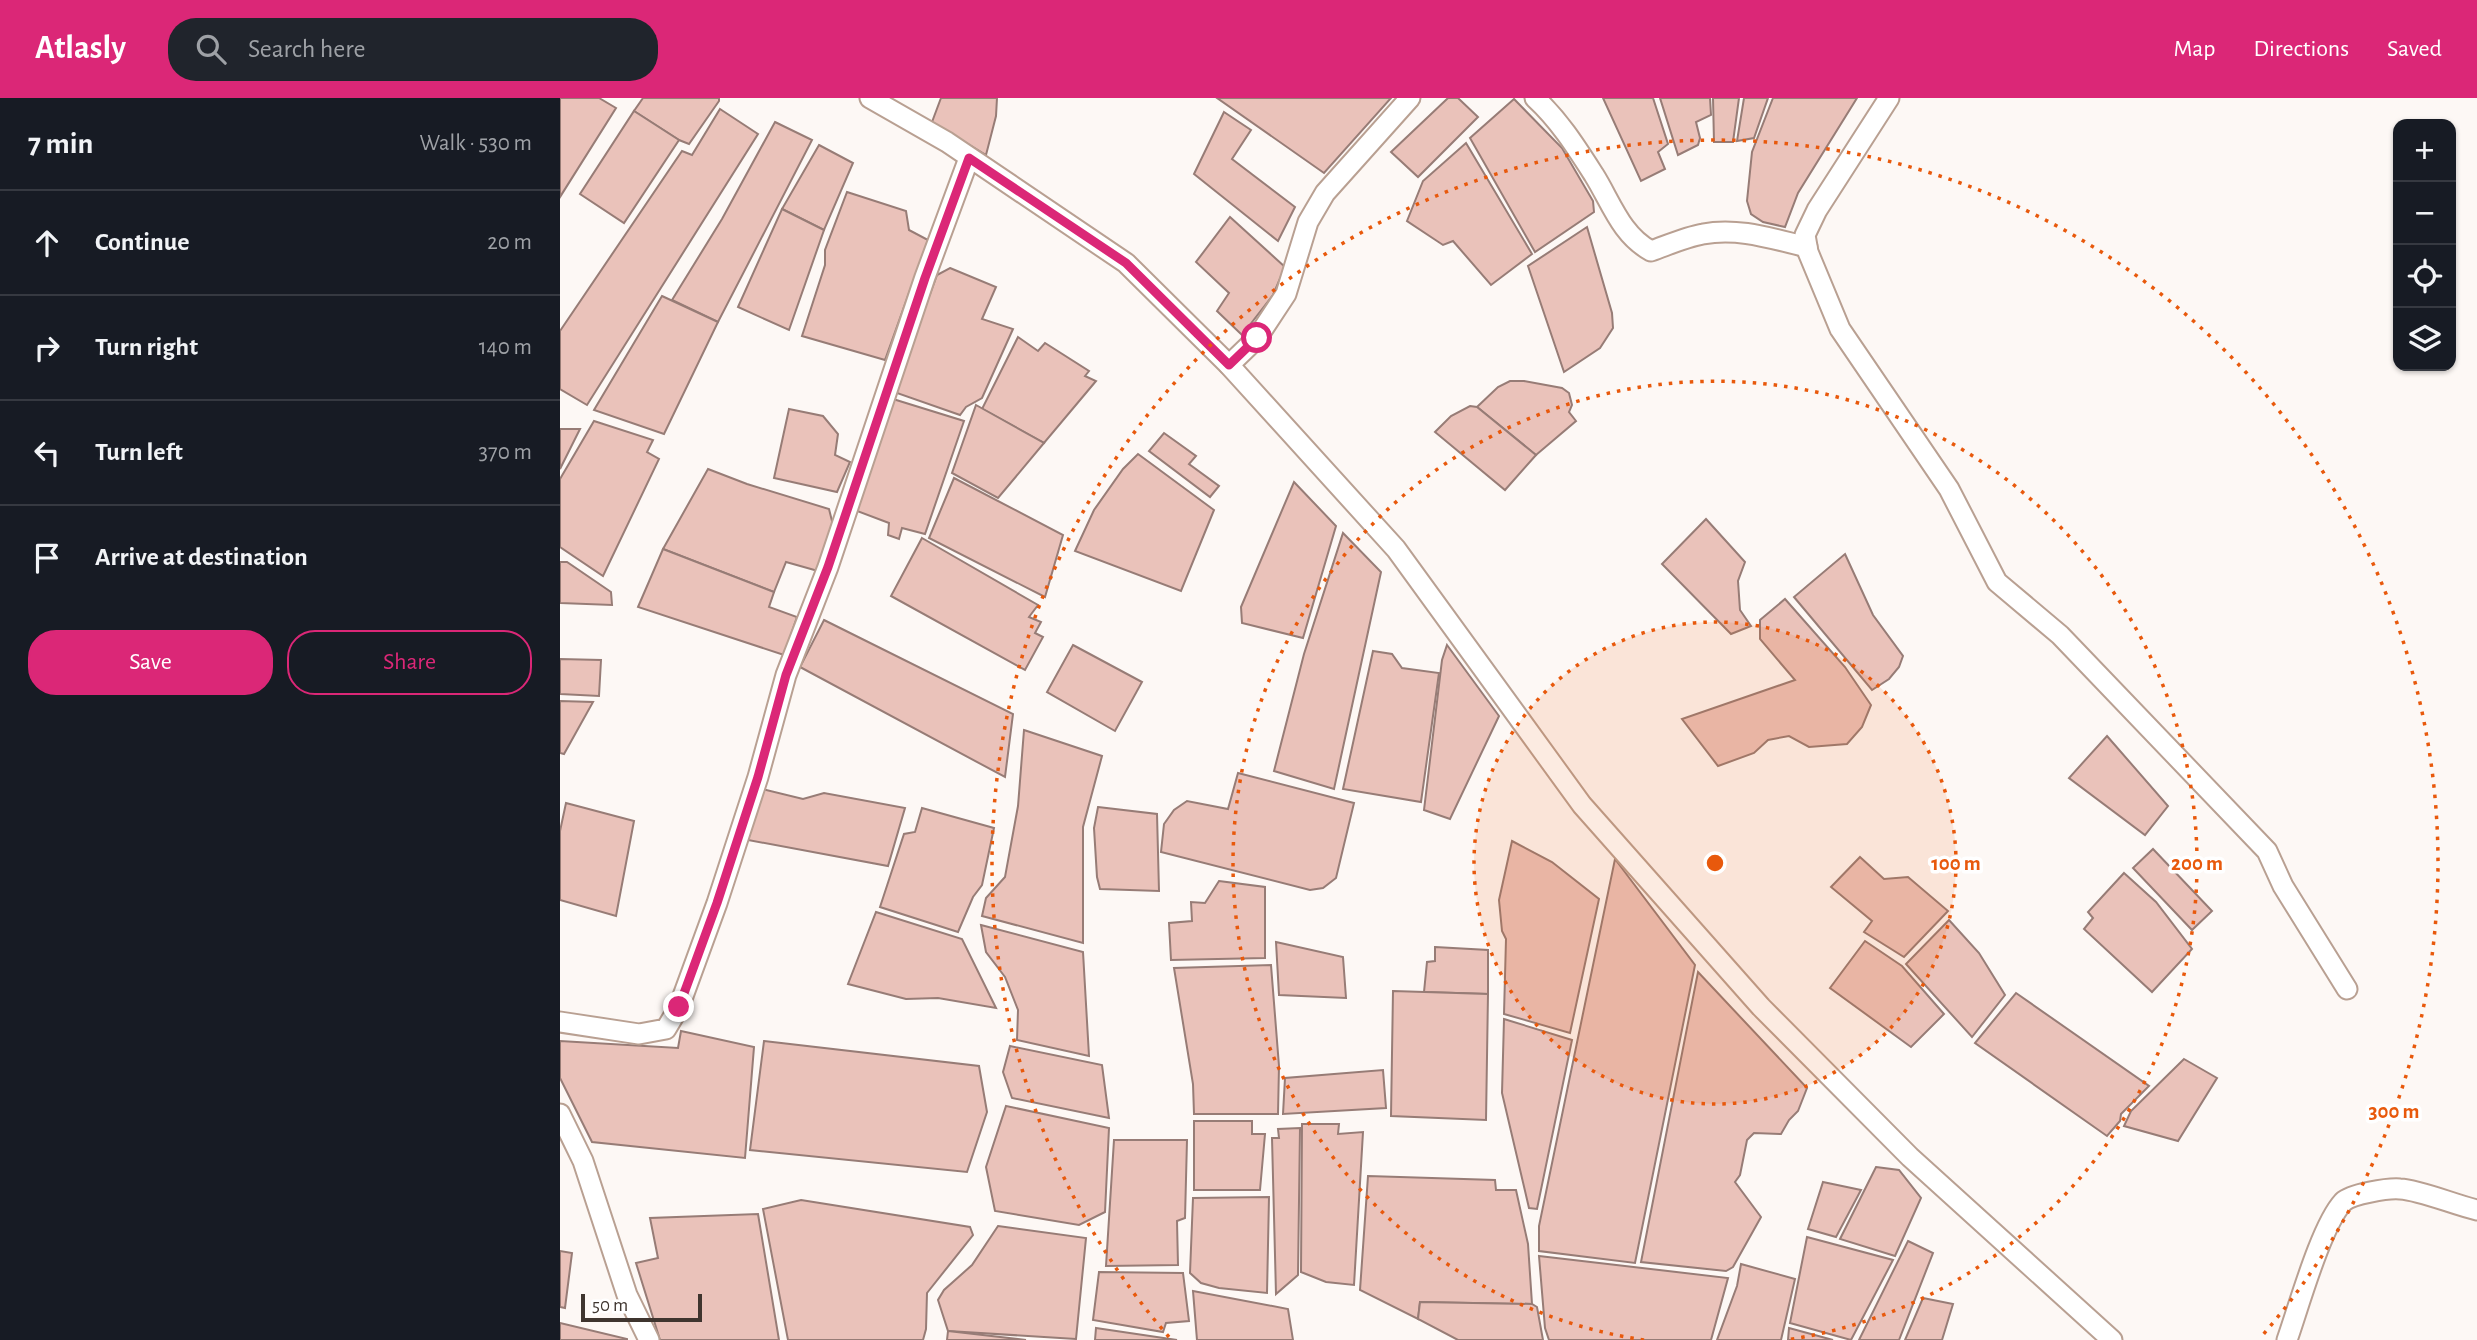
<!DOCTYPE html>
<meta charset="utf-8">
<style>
:root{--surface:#171b24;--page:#20242c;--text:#f1f3f6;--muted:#9ea1a6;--line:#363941;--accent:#db2777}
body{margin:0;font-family:"Alegreya Sans",sans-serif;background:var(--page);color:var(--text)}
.controls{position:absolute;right:21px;top:21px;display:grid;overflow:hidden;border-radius:14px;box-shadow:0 2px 5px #0004}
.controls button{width:63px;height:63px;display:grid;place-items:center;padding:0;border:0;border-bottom:2px solid var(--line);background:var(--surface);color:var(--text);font:35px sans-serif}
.scale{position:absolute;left:21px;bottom:18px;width:121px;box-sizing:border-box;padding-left:7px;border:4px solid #3f352f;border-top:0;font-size:19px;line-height:24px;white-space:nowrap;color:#3f352f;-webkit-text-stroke:5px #fff;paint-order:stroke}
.stop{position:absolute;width:21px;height:21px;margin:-16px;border:5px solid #db2777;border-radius:50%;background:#fff}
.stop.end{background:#db2777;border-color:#fff;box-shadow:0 2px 7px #0008}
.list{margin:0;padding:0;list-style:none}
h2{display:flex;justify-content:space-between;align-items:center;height:91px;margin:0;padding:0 28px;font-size:30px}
h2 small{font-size:23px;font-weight:400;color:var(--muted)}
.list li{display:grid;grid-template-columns:46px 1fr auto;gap:21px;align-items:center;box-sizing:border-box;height:105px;padding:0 28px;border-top:2px solid var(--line)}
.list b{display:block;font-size:26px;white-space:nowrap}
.list em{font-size:23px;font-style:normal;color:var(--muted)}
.actions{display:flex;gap:14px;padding:21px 28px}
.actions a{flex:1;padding:16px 0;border:2px solid var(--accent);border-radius:28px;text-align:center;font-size:24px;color:var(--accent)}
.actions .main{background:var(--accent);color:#fff}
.icon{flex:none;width:38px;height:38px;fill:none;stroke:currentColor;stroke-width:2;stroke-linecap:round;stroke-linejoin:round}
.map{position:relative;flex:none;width:1917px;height:1242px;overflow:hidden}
header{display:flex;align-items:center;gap:42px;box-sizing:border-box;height:98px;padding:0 35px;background:var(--accent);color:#fff}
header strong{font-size:33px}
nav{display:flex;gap:38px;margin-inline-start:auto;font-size:24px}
.search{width:490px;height:63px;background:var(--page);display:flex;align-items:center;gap:18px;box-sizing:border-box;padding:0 24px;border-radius:28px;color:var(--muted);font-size:26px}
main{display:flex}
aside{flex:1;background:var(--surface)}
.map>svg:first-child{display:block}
.building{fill:#eac2ba;stroke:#977c76;stroke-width:2}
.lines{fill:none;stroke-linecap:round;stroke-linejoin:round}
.minor-casing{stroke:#b9a092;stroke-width:23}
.minor{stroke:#fff;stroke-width:19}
.route{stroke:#db2777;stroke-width:9}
.ring{fill:none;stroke:#e8590c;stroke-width:3.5;stroke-dasharray:3.5 7}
.centre{fill:#e8590c;stroke:#fff;stroke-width:3.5}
.ring-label{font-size:21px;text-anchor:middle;font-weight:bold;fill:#e8590c;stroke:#fff;stroke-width:7;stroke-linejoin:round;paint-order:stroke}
</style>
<header>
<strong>Atlasly</strong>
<div class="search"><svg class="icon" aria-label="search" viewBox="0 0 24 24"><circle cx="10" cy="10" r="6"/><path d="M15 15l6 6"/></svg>Search here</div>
<nav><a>Map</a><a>Directions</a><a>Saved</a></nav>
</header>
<main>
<aside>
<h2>7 min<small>Walk · 530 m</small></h2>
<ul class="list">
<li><svg class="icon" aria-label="ahead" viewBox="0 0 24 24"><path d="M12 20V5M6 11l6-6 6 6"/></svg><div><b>Continue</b></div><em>20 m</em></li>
<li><svg class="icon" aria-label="right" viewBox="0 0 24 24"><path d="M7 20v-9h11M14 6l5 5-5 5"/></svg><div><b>Turn right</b></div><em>140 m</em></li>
<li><svg class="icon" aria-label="left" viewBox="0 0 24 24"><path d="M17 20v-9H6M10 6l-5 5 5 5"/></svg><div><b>Turn left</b></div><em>370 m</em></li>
<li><svg class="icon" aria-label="arrive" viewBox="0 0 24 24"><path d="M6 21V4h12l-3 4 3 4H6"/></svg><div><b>Arrive at destination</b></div></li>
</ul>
<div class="actions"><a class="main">Save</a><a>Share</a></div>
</aside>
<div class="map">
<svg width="1917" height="1242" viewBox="0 0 1917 1242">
<rect width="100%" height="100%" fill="#fdf8f5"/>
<g class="building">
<polygon points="0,0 39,0 56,10 0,99"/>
<polygon points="83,0 159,0 159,3 129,46 119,42 74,13"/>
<polygon points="381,0 437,0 436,18 426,57 372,24"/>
<polygon points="657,0 831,0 764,75"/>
<polygon points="888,0 898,0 918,19 858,79 831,54"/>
<polygon points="1043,0 1093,0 1108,46 1098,54 1105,71 1081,83"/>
<polygon points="1100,0 1150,0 1151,17 1136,24 1140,40 1138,47 1118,57"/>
<polygon points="1153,0 1179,0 1173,44 1154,44"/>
<polygon points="1184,0 1208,0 1194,40 1177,43"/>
<polygon points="1213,0 1297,0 1238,95 1225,129 1203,124 1191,116 1187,103 1192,54"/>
<polygon points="954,1 1002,50 1033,103 1034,114 975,154 910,40"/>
<polygon points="160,11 198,36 27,307 0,291 0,233 122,53 132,57"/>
<polygon points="74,13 119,42 64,125 20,96"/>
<polygon points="664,14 691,32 672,61 735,109 718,143 634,76"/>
<polygon points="215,24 252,42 158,224 112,202 162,121"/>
<polygon points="906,45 972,156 931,187 893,143 883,147 847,123 863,83"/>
<polygon points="259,47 293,65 264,132 222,111"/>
<polygon points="287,94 346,113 349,132 368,142 325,262 242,238 265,167 265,152"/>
<polygon points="222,111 264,132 229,232 178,209"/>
<polygon points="670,119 725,169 713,197 682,237 657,213 669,195 636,164"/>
<polygon points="1027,129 1052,215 1053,230 1040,250 1004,274 968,168"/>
<polygon points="390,170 436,189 422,221 453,231 422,300 406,309 400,317 334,294 377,177"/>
<polygon points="102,198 158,224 104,336 34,312"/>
<polygon points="458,239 478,253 485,245 529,273 525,278 536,283 484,345 422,311"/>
<polygon points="950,283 964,283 1002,290 1009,295 1012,307 1009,314 1016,323 976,357 917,309 938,289"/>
<polygon points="333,301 404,323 365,436 342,430 339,441 328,437 329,425 297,413"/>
<polygon points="416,307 484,345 438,400 392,375"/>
<polygon points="910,308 917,309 976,357 945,392 875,334 891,318"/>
<polygon points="229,311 263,318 278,336 275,357 290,364 277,394 214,380"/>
<polygon points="34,323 93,342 87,354 99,361 43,478 0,449 0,381"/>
<polygon points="0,331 20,331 0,371"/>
<polygon points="604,335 636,358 629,366 659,388 650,399 589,353"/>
<polygon points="578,356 654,412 621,493 515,453 534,412 563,371"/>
<polygon points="148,371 187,386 269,411 273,427 258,473 226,464 214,494 103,451"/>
<polygon points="394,380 503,437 485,499 369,440"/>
<polygon points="734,384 776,428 743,540 682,525 681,509"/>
<polygon points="1146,421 1185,464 1178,483 1180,512 1191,528 1171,536 1102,466"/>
<polygon points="783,435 821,474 774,691 714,673 744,556"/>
<polygon points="362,440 478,507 469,519 481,524 475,535 483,539 465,572 331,498"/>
<polygon points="103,451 214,494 209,509 237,519 224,557 78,509"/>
<polygon points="1285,456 1313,517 1343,558 1339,569 1329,581 1312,592 1234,499"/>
<polygon points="0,464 7,464 51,494 52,507 0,505"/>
<polygon points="1225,501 1285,569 1311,607 1302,629 1287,646 1249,649 1229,638 1208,642 1194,655 1158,668 1122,621 1235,582 1200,541 1200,522"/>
<polygon points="264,522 453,616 445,679 240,569"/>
<polygon points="513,547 582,584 555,633 487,594"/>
<polygon points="887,547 939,618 890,721 864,712 882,562"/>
<polygon points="813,553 832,556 842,570 879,575 861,704 783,691"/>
<polygon points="0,561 41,562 39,598 0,596"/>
<polygon points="0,603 33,604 4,656 0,655"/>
<polygon points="464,632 542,658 523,729 523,845 422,818 426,800 445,779 458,708"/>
<polygon points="1547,638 1608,708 1585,737 1509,680"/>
<polygon points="678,675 794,705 776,780 763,790 750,792 601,754 604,726 614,712 627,703 668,711"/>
<polygon points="202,691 243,701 264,695 345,710 328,768 188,742"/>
<polygon points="6,705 74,723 56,818 0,802 0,733"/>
<polygon points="538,709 597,716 599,793 540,791 537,779 534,730"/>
<polygon points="362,710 434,730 422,787 413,799 398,834 320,809 344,736 355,734"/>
<polygon points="952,743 992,764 1039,801 1010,935 944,916 946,841 942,833 939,802"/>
<polygon points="1593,751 1652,813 1632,832 1573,770"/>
<polygon points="1300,759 1324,781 1348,779 1388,813 1344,859 1304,834 1312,823 1271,789"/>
<polygon points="1055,761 1135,867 1075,1165 979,1153 979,1128"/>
<polygon points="1564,775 1596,804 1632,851 1592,894 1524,831 1533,820 1528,814"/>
<polygon points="659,783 705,789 705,860 611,862 609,825 632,823 631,804 645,805"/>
<polygon points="316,814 402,841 436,910 378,900 346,901 288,886"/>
<polygon points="1389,822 1419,855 1445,897 1412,939 1346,866"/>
<polygon points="421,827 523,854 529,958 457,942 458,912 445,879 426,854"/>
<polygon points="1305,843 1342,868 1384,916 1351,949 1270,890"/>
<polygon points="716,844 783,859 786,900 719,897"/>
<polygon points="875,849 928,852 928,896 864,894 867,864 875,863"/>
<polygon points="711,867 719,968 718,1016 634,1016 633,986 614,870"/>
<polygon points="1138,874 1247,990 1238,1013 1229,1022 1221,1036 1194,1035 1187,1042 1180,1077 1175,1084 1201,1119 1173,1169 1166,1173 1081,1164"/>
<polygon points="833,893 928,896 926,1022 831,1018"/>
<polygon points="1456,895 1589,988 1561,1016 1560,1023 1547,1038 1415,945"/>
<polygon points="944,921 1012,942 977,1111 969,1110 942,995"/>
<polygon points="121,933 194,949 185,1060 32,1044 0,980 0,943 118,950"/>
<polygon points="204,943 419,968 427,1014 407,1074 190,1052"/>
<polygon points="450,948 542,967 549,1020 452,1000 443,974"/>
<polygon points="1624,961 1657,980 1618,1043 1564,1028 1571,1013"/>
<polygon points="823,972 826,1010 723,1016 725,980"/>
<polygon points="446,1008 549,1030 545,1114 519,1127 435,1113 426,1069"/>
<polygon points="634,1023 692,1023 692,1036 705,1036 700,1092 634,1092"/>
<polygon points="742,1026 779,1026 778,1036 803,1034 794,1187 766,1184 741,1174"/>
<polygon points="740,1030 738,1177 716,1196 712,1040 719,1040 718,1031"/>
<polygon points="554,1042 627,1042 625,1120 617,1123 618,1167 546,1168"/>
<polygon points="1316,1069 1339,1072 1361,1100 1335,1158 1280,1141"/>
<polygon points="808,1078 935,1082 936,1092 956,1092 968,1146 972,1206 860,1204 858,1221 800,1192"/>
<polygon points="1263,1084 1301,1092 1276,1139 1248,1131"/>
<polygon points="709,1099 707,1195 659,1190 641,1185 630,1175 633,1100"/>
<polygon points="241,1102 410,1129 413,1137 367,1195 366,1231 363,1242 228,1242 203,1111"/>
<polygon points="198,1116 219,1242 100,1242 76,1165 98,1160 90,1120"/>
<polygon points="438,1128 526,1140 516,1241 388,1233 378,1202 384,1192 412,1167"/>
<polygon points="1247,1139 1333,1162 1291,1242 1230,1225"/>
<polygon points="1348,1143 1373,1155 1339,1242 1299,1242"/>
<polygon points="0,1153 12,1155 5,1210 0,1209"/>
<polygon points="979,1158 1168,1180 1151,1242 989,1242 985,1230"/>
<polygon points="1181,1166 1235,1181 1221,1242 1157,1242 1177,1188"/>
<polygon points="539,1174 623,1175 629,1223 606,1225 603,1234 533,1222"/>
<polygon points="633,1193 728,1211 733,1242 637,1242"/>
<polygon points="1363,1200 1393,1206 1382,1242 1345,1242"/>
<polygon points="860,1204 972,1206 977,1209 983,1242 898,1242 858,1221"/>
<polygon points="0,1225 67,1241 67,1242 0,1242"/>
<polygon points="536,1230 617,1242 535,1242"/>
<polygon points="1229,1230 1273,1242 1228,1242"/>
<polygon points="388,1233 466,1242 387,1242"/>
</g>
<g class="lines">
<g class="minor-casing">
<g id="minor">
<polyline points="310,0 387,44 566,165 669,267 836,451 1022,707 1201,909 1350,1059 1552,1242"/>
<path d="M975 0C999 22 1016 49 1034 77 1051 104 1061 137 1091 153 1108 147 1126 139 1143 136 1178 129 1213 141 1247 149"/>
<polyline points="1329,0 1257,112 1245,137 1248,154 1280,231 1389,391 1437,484 1500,537 1707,753 1723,788 1787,891"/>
<polyline points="669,267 697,240 726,196 748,124 765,95 850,0"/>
<polyline points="0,924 79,936 106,931 119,909 157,805 198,679 226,577 268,469 365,179 409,60"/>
<polyline points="0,1016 23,1063 67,1197 89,1242"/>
<path d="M1727 1242C1739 1208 1761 1128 1783 1104 1791 1096 1828 1090 1840 1091 1860 1092 1895 1107 1917 1112"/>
</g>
</g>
<use href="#minor" class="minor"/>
</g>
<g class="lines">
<polyline class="route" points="119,909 157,805 198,679 226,577 268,469 365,180 409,60 566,165 669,267 697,240"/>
</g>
<circle cx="1155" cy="765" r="241" fill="#e8590c" fill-opacity=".12"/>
<g class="ring">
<circle cx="1155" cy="765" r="241"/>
<path d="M1084 1242A482 482 0 1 1 1226 1242"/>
<path d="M609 1239A723 723 0 1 1 1701 1239"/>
</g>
<circle cx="1155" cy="765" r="10" class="centre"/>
<g class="ring-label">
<text x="1396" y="772">100 m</text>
<text x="1637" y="772">200 m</text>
<text x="1834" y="1020">300 m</text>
</g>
</svg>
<div class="controls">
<button>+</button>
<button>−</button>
<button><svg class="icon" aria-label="locate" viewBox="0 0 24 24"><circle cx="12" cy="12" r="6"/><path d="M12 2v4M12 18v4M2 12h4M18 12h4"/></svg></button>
<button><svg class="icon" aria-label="layers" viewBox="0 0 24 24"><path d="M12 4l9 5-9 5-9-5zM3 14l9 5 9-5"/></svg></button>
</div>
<div class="scale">50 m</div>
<div class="stop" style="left:697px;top:240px"></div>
<div class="stop end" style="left:119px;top:909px"></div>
</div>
</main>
